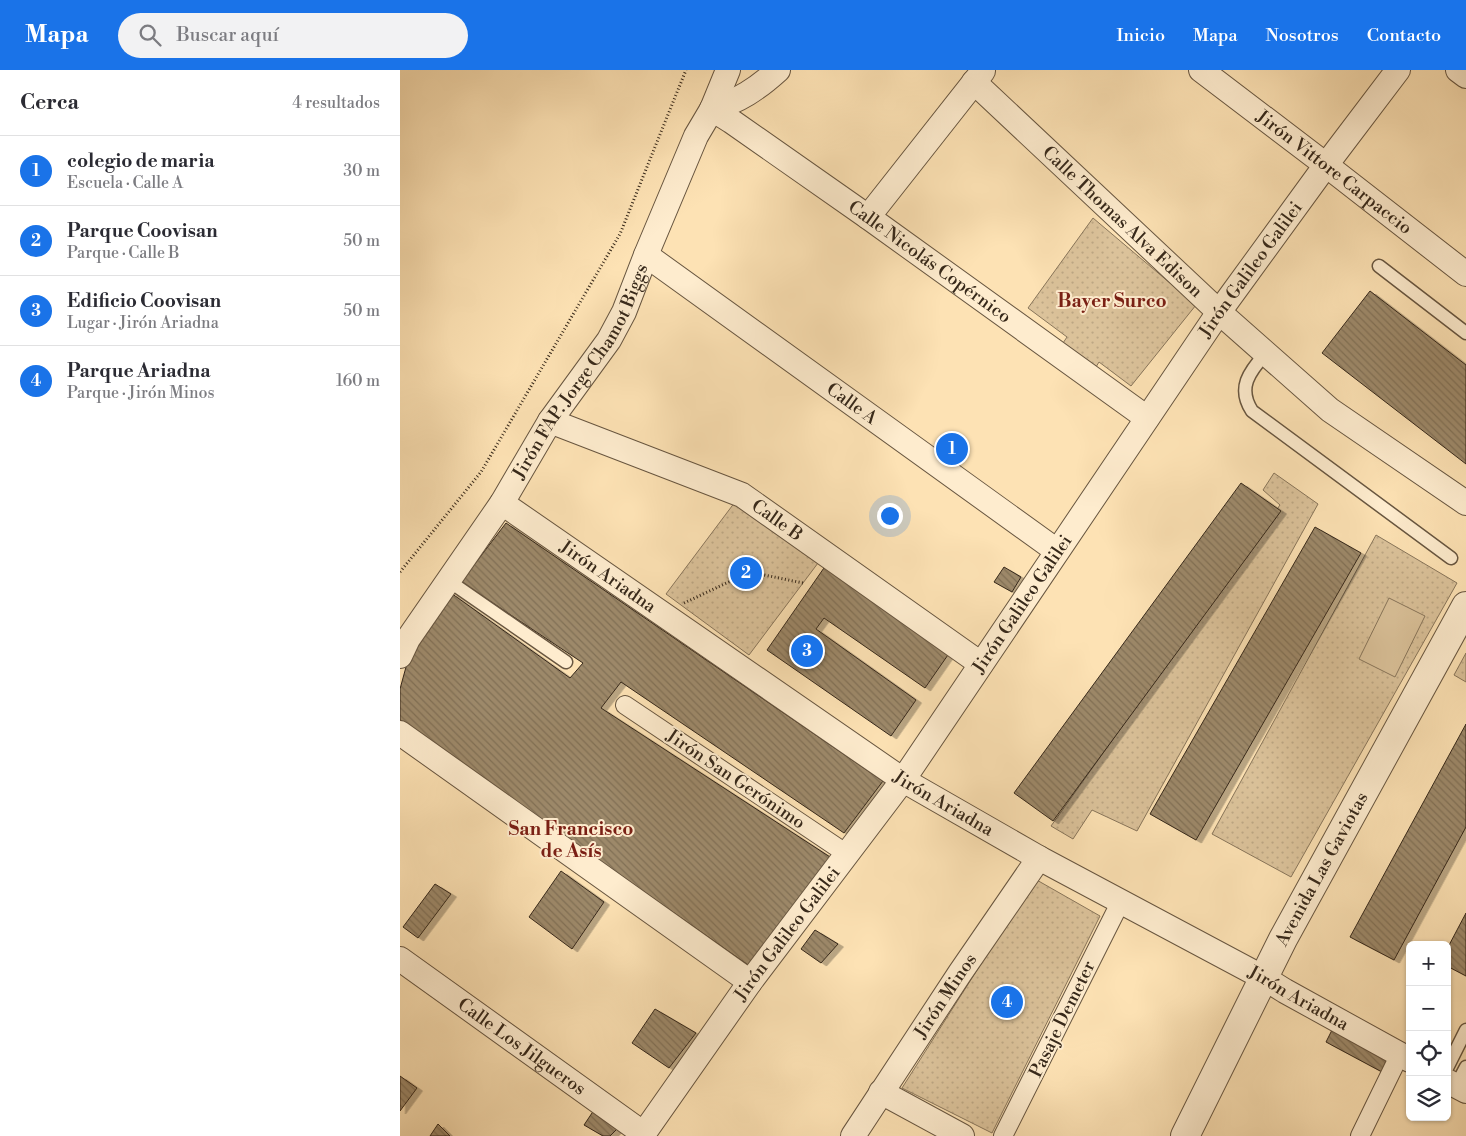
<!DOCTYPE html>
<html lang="es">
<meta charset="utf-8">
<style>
:root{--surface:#fff;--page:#f2f2f3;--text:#2b2b33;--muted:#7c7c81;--line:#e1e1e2;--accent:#1a73e8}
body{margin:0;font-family:"Libre Bodoni",serif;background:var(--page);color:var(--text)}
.controls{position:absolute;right:15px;bottom:15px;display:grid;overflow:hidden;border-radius:8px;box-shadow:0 1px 4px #0004}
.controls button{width:45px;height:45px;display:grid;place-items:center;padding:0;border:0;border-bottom:1px solid var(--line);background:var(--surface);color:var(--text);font:25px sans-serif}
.you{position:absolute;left:489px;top:445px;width:18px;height:18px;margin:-12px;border:4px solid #fff;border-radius:50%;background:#1a73e8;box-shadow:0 0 0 8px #1a73e833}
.badge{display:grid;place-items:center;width:32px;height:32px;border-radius:50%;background:var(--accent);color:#fff;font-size:16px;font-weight:700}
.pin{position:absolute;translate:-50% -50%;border:2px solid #fff;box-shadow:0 1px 5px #0006}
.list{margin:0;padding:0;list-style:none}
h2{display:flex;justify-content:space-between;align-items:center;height:65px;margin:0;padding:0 20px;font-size:21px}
h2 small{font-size:16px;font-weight:400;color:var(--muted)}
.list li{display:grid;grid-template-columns:32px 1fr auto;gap:15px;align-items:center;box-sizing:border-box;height:70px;padding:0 20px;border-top:1px solid var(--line)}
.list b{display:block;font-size:19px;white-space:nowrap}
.list p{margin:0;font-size:16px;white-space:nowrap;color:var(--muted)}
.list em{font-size:16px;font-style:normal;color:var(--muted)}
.icon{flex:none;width:28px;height:28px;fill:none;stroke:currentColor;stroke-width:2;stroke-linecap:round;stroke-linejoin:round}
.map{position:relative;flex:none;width:1066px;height:1066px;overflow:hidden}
header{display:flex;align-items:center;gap:30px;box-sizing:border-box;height:70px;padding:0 25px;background:var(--accent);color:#fff}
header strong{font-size:24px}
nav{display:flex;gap:28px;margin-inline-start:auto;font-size:18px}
.search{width:350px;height:45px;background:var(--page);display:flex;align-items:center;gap:12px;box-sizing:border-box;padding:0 18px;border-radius:28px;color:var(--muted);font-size:19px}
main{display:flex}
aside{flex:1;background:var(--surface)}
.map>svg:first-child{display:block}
.green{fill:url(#green-dots);stroke:#88755a}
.pitch{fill:#dbc29a;stroke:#88755a}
.building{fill:url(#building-back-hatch);stroke:#36281a;filter:url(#shadow)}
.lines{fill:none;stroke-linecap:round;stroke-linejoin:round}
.service-casing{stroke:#685640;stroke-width:15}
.pedestrian-casing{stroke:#685640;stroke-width:20}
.minor-casing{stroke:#685640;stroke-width:26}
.tertiary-casing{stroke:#685640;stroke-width:30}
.path{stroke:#36281a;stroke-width:3;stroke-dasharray:1 2.5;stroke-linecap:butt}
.service{stroke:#feecce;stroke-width:12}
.pedestrian{stroke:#feecce;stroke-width:18}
.minor{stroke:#feecce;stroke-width:24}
.tertiary{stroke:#feecce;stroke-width:28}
.labels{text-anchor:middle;stroke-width:4;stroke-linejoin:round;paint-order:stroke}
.street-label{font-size:18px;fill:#36281a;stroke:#feecce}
.neighbourhood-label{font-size:19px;font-weight:bold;fill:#7a1f14;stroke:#feecce}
</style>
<header>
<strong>Mapa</strong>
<div class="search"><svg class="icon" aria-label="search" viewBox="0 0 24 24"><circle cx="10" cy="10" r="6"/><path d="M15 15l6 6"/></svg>Buscar aquí</div>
<nav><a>Inicio</a><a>Mapa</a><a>Nosotros</a><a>Contacto</a></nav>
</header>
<main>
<aside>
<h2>Cerca<small>4 resultados</small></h2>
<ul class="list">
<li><span class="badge">1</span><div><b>colegio de maria</b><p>Escuela · Calle A</p></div><em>30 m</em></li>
<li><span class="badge">2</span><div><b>Parque Coovisan</b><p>Parque · Calle B</p></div><em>50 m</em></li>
<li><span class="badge">3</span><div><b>Edificio Coovisan</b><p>Lugar · Jirón Ariadna</p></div><em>50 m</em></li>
<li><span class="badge">4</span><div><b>Parque Ariadna</b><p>Parque · Jirón Minos</p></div><em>160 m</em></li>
</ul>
</aside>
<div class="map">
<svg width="1066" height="1066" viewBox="0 0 1066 1066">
<defs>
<pattern id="green-dots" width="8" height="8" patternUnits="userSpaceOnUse" patternTransform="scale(1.25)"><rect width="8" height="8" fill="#dbc29a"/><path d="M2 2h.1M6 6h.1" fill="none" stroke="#bda784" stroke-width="1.8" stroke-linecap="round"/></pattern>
<pattern id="building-back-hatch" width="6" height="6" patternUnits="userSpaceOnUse" patternTransform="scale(1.25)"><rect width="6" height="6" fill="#9d896a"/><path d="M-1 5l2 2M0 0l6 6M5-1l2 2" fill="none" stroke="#817056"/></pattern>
<filter id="shadow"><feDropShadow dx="5.5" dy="3" stdDeviation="0" flood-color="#0004"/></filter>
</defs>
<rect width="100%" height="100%" fill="#fde2b4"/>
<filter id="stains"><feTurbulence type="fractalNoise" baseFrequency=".004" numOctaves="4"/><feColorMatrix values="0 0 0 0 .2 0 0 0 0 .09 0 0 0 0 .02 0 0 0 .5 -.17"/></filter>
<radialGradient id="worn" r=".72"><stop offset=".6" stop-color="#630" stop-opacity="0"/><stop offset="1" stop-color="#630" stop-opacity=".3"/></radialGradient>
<g class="green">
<polygon points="693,148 796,235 731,316 699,292 696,297 663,273 667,267 628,238"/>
<polygon points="874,403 918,434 737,761 692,740 673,769 651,756 880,435 863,420"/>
<polygon points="335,432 418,493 349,585 266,524"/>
<polygon points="976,465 1057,513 891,807 812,764"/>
<polygon points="1066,583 1066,612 1054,605"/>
<polygon points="635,809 700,846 592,1063 502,1018"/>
</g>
<polygon class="pitch" points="989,528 1025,546 995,607 959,589"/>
<g class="building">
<polygon points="970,221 1066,295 1066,394 922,283"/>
<polygon points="841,413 881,441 653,751 614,723"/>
<polygon points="106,453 483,711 444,763 221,612 201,638 430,787 348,895 0,650 0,619 12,575 51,523 170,608 183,593 61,512"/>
<polygon points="915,457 961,483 796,770 750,744"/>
<polygon points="426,495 550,582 525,618 424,548 416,559 516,630 491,666 367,580"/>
<polygon points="604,497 621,507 612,522 594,512"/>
<polygon points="1066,654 1066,757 994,890 950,867"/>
<polygon points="161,801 204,832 172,879 129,847"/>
<polygon points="35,814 51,824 18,868 3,857"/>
<polygon points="1066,843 1066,906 1047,896 1047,879"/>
<polygon points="415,860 438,874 421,893 401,879"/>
<polygon points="255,939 296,963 269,998 232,973"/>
<polygon points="933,958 990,988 982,1002 926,972"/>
<polygon points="0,1006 17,1018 0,1041"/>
<polygon points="194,1040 221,1055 210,1066 203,1066 184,1055"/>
<polygon points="38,1054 50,1066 30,1066"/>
</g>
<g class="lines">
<g class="service-casing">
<g id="service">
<polyline points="979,196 1066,263"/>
<path d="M866 283C849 302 837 318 852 341L1051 488"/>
<polyline points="49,511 166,592"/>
<polyline points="1047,998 1066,960"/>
<polyline points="1056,1016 1066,997"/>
</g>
</g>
<g class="pedestrian-casing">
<g id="pedestrian">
<polyline points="225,635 447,784"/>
<polyline points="603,1066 721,831"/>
<polyline points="960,1066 1000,984"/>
</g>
</g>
<g class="minor-casing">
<g id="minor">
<path id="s1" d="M801 0 926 95 1066 204"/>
<polyline points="1058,0 1066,6"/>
<path id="s2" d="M574 12 819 242 930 340 1066 433"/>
<path id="s3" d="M312 39 331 51 468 147 747 348"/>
<path d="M312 39C339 31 357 19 378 0"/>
<polyline points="468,147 583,1"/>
<path id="s4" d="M246 185 657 481"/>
<path id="s5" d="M150 351 342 425 581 594"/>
<path id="s6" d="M102 433 503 710 639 788 864 908 885 921 1010 990"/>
<path id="s7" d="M0 586 8 569 102 433 150 351 209 270 224 242 246 185 296 66 312 39 328 0"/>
<polyline points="0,663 350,912"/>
<path id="s8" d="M0 889 244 1064"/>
<polyline points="1047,1011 1066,1021"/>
<polyline points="481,1022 562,1066"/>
<path id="s9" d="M242 1066 350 912 503 710 819 242 926 95 998 0"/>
<path id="s10" d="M453 1066 560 903 639 788"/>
</g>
</g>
<g class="tertiary-casing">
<g id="tertiary">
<path id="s11" d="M785 1066 883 869 1066 536"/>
</g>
</g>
<g class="path">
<polyline points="0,502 81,402 220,164 286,0"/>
<polyline points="284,533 350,502 403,513"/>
</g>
<use href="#service" class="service"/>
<use href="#pedestrian" class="pedestrian"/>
<use href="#minor" class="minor"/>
<use href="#tertiary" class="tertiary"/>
</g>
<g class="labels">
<g class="street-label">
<text dy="6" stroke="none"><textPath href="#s1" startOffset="168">Jirón Vittore Carpaccio</textPath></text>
<text dy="6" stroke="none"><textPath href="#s2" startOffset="204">Calle Thomas Alva Edison</textPath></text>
<text dy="6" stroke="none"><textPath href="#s3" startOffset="266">Calle Nicolás Copérnico</textPath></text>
<text dy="6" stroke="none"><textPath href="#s9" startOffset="1059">Jirón Galileo Galilei</textPath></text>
<text dy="6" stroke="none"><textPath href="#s7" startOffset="338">Jirón FAP. Jorge Chamot Biggs</textPath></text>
<text dy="6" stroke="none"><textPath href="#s4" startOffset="254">Calle A</textPath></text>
<text dy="6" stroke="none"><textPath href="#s5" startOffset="249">Calle B</textPath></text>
<text dy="6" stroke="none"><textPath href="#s6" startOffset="129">Jirón Ariadna</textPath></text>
<text dy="6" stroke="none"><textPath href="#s9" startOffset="654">Jirón Galileo Galilei</textPath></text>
<text transform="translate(336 709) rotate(34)" y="6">Jirón San Gerónimo</text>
<text dy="6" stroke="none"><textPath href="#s6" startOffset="534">Jirón Ariadna</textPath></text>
<text dy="6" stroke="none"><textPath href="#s11" startOffset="300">Avenida Las Gaviotas</textPath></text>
<text dy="6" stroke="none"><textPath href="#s9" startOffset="249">Jirón Galileo Galilei</textPath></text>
<text dy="6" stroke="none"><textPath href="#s10" startOffset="168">Jirón Minos</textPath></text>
<text dy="6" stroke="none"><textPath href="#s6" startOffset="939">Jirón Ariadna</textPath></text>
<text transform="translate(662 949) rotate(-64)" y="6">Pasaje Demeter</text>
<text dy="6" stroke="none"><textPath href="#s8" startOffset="150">Calle Los Jilgueros</textPath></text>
</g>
<g class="neighbourhood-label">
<text x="712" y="237">Bayer Surco</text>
<text x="171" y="765">San Francisco<tspan x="171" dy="22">de Asís</tspan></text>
</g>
</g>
<rect width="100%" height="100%" filter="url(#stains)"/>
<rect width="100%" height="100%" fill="url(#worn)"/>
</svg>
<div class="controls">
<button>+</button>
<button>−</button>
<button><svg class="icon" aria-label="locate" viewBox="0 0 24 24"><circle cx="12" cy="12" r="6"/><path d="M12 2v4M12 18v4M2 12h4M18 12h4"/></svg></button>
<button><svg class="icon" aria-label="layers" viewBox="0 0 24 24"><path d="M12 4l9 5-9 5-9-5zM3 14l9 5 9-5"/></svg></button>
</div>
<div class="you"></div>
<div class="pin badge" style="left:552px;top:379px">1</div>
<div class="pin badge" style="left:346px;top:503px">2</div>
<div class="pin badge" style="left:407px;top:581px">3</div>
<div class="pin badge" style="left:607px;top:932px">4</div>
</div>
</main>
